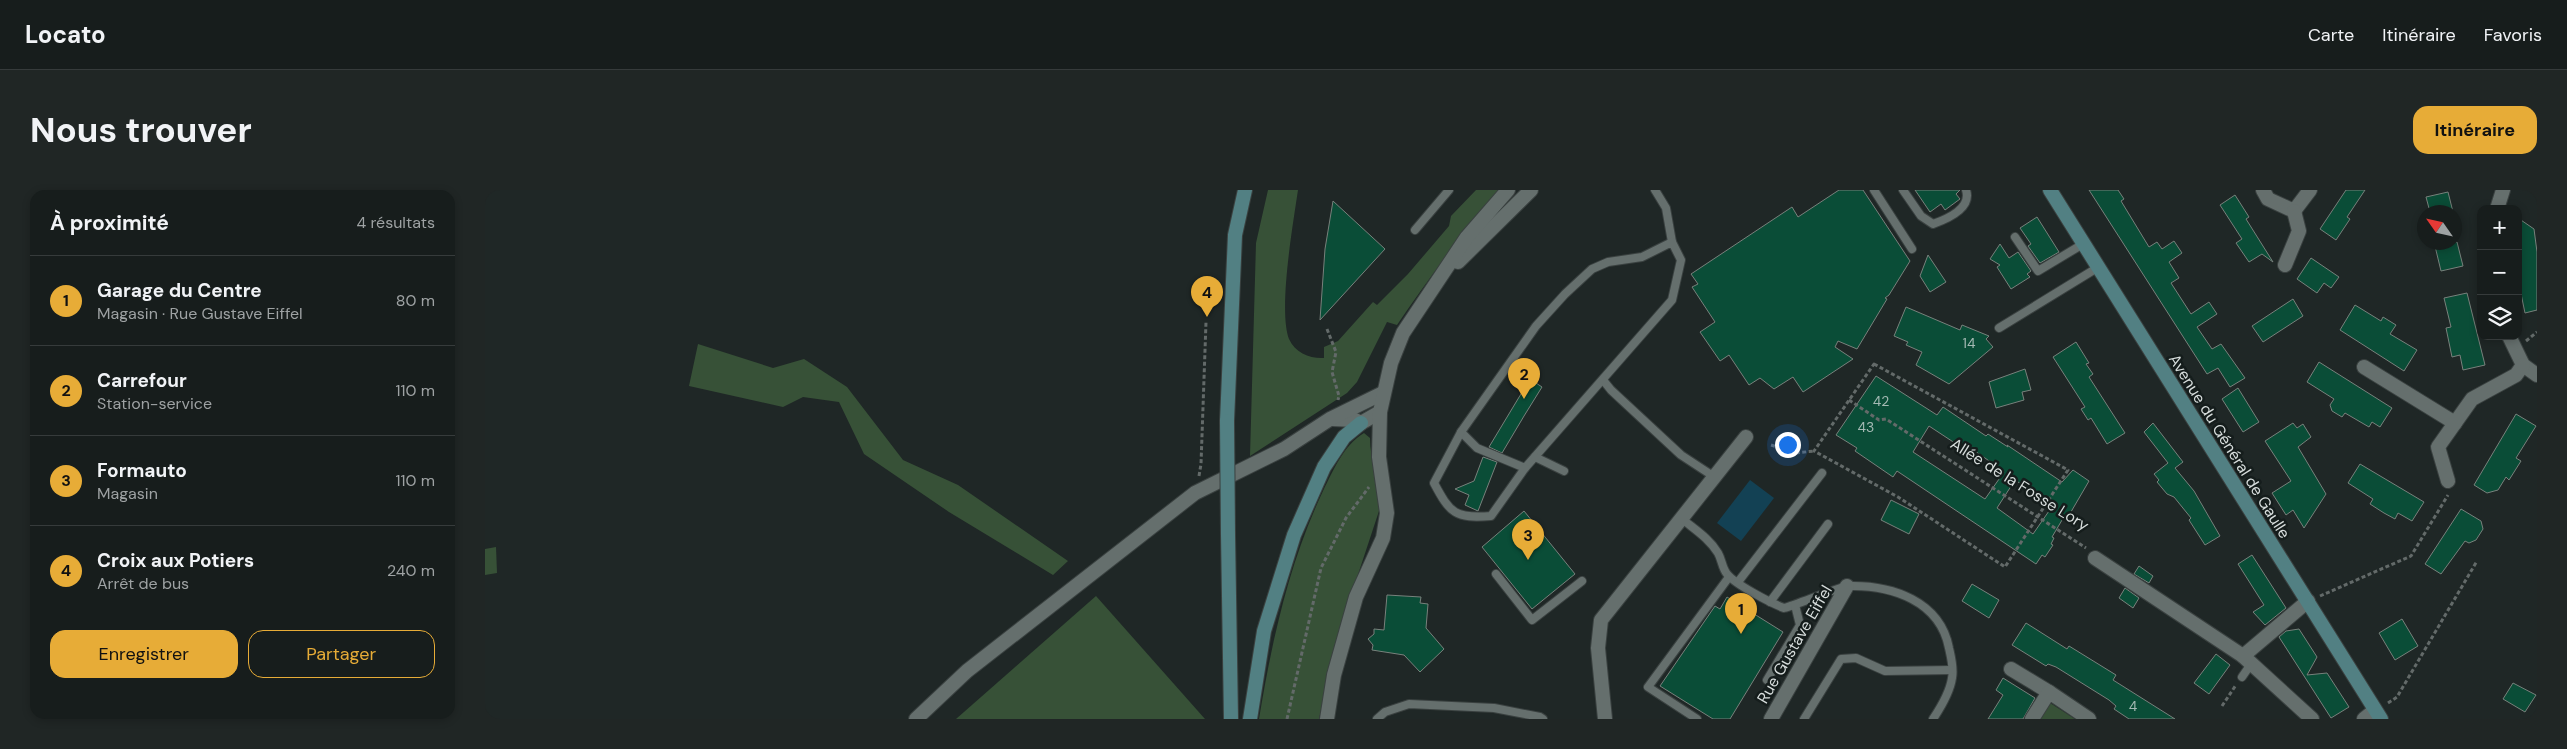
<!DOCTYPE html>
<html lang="fr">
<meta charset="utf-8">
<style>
:root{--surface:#171d1c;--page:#202625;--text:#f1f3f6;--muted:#9ea2a3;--line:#363b3b;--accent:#e7ac37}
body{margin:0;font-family:"DM Sans",sans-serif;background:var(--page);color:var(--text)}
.controls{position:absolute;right:15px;top:15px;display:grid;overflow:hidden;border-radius:10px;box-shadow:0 2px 8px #0003}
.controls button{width:45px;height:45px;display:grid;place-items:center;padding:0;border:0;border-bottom:1px solid var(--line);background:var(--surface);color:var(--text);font:25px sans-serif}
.compass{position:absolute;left:1932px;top:15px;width:45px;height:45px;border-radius:50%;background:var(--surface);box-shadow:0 2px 8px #0003;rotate:304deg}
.you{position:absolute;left:1302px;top:254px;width:18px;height:18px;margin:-12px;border:4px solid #fff;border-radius:50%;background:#1a73e8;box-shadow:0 0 0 8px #1a73e833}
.badge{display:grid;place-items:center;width:32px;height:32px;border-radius:50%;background:var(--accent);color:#111;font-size:16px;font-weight:700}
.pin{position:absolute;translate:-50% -41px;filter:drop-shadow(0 1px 2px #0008)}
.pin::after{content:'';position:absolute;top:26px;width:18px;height:15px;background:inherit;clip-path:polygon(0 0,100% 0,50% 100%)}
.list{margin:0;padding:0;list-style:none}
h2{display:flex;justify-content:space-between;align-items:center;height:65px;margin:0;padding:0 20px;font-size:21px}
h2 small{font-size:16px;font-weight:400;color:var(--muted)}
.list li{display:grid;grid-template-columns:32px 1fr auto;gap:15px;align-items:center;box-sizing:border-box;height:90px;padding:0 20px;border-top:1px solid var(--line)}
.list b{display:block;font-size:19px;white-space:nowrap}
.list p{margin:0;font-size:16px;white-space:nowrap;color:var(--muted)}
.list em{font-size:16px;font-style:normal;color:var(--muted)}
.actions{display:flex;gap:10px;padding:15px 20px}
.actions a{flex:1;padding:11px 0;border:1px solid var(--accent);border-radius:15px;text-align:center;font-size:18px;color:var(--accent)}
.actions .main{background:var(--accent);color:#111}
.icon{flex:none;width:28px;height:28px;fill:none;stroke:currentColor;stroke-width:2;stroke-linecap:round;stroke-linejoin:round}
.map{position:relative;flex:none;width:2052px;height:529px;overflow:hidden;border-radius:15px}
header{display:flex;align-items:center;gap:30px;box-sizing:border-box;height:70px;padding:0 25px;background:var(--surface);border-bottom:1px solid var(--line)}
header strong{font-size:24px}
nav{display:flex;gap:28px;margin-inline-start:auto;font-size:18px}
.intro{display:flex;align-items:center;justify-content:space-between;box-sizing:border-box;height:120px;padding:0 30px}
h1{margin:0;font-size:35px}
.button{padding:12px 22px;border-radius:15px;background:var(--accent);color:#111;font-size:18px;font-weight:700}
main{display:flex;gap:30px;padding:0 30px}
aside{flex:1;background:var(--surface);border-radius:15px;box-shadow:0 2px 8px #0003}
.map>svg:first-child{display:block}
.green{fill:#375137}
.water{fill:#134154}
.building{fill:#0a4d37;stroke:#78817c;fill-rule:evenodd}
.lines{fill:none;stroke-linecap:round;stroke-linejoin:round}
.service-casing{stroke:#3a4140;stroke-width:10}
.minor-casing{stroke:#3a4140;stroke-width:16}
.secondary-casing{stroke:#3a4140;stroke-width:16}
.path{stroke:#636a69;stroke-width:3;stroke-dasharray:4 2.5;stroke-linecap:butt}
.service{stroke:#656f6d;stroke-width:8}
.minor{stroke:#656f6d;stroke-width:14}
.secondary{stroke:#528083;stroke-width:14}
.secondary-bridge-casing{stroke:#3a4140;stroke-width:16;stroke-linecap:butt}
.secondary-bridge{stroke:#528083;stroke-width:14}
.labels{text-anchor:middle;stroke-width:5;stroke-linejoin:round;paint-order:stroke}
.number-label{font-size:14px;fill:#a4b9b3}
.street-label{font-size:16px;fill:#d7dddc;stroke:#151d1c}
</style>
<header>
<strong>Locato</strong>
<nav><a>Carte</a><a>Itinéraire</a><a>Favoris</a></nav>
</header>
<div class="intro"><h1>Nous trouver</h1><a class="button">Itinéraire</a></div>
<main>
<aside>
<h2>À proximité<small>4 résultats</small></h2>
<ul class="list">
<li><span class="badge">1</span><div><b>Garage du Centre</b><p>Magasin · Rue Gustave Eiffel</p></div><em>80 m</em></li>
<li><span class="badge">2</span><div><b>Carrefour</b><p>Station-service</p></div><em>110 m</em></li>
<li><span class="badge">3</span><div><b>Formauto</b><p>Magasin</p></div><em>110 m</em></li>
<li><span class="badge">4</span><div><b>Croix aux Potiers</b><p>Arrêt de bus</p></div><em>240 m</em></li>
</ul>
<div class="actions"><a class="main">Enregistrer</a><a>Partager</a></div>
</aside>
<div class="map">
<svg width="2052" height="529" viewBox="0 0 2052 529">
<rect width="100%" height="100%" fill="#1f2726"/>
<g class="green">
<path d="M783 0H813C808 34 793 120 804 149 810 163 826 169 839 168V157L853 151 888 112 892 115 923 84 964 36 966 26 991 0H1017C978 41 944 88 912 135L902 132 872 192 862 203 765 266 771 53Z"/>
<polygon points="213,154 288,178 319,169 362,197 418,270 473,295 583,371 568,385 464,322 379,264 354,212 318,207 298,217 204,196"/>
<path d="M879 243 885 248C885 272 896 297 894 321L850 454 834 529H774C787 450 804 373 838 301 849 279 858 256 879 243Z"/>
<polygon points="11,357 12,383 0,385 0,359"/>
<polygon points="611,406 720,529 471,529"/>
<polygon points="1562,511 1590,529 1550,529"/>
</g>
<polygon class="water" points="1265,290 1289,308 1256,351 1232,333"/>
<g class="building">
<polygon points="1354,0 1378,0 1425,71 1404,105 1400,108 1402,109 1372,159 1353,151 1350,157 1368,169 1318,202 1308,187 1289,199 1275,188 1264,195 1244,165 1235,171 1215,142 1230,132 1207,97 1213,94 1206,84 1307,17 1313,27"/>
<polygon points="1430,0 1475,0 1471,4 1475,9 1460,20 1456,14 1445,22"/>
<polygon points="1604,0 1633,0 1639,9 1636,11 1664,57 1672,52 1677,59 1689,51 1697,63 1684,72 1694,88 1686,93 1706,124 1724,112 1732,124 1712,137 1727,159 1736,154 1760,188 1745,197 1733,178 1722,184"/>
<polygon points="1861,0 1880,0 1862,27 1865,29 1851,50 1835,39"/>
<polygon points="1963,2 1968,22 1945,22 1941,7"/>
<polygon points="1750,5 1764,27 1761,29 1788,72 1777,64 1764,72 1751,53 1757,49 1735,15"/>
<polygon points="848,11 900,59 835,130 840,59"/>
<polygon points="1552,27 1574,62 1555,73 1543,56 1546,54 1535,38"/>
<polygon points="2033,28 2049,39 2052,62 2052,120 2040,123 2034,94 2036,94 2033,79"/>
<polygon points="1949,52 1972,52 1978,76 1956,81"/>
<polygon points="1515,54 1524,68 1533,62 1546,81 1542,84 1545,87 1526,99 1512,77 1515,75 1505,69"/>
<polygon points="1443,65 1461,92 1445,102 1435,86"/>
<polygon points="1826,68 1854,87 1846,98 1839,93 1832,103 1812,89"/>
<polygon points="1982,103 2000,175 1978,180 1975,165 1967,167 1961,138 1966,137 1959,108"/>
<polygon points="1808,109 1818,126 1778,152 1767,136"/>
<polygon points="1870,115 1896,131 1898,127 1911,135 1905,144 1932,160 1919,181 1855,140"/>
<polygon points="1421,117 1475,140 1477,135 1504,146 1501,149 1508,157 1464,194 1431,175 1437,162 1421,155 1423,152 1409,146"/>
<polygon points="1591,152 1604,173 1601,174 1608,184 1604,187 1640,243 1622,254 1606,228 1603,230 1596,219 1600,217 1568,167"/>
<polygon points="1834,172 1907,218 1895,237 1887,232 1884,237 1860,223 1857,227 1847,221 1845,215 1849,209 1822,192"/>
<polygon points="1540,179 1546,200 1537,202 1539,210 1511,218 1504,192"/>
<path d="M1391 186 1452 225 1458 217 1501 246 1503 244 1523 257 1522 255 1577 292 1588 280 1604 291 1583 327 1580 325 1567 347 1569 348 1566 354 1568 355 1560 367 1557 365 1551 374 1412 281 1408 287 1370 261 1372 258 1351 245ZM1444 236 1488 265 1490 261 1517 280 1519 282 1500 309 1428 262ZM1530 290 1565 313 1561 319 1564 321 1548 344 1512 318Z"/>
<polygon points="1045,189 1057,197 1039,226 1017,263 1004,257"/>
<polygon points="1753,198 1774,232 1758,242 1737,209"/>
<polygon points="2031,224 2051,236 2031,268 2036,271 2024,290 2021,287 2013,300 2002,303 1989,295"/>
<polygon points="1668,233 1698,272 1690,278 1709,301 1735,346 1720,355 1704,330 1706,328 1689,307 1682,304 1672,292 1674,290 1669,284 1683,273 1659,242"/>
<polygon points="1808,233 1812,238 1818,234 1826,247 1813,257 1841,304 1819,338 1808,320 1801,325 1787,303 1806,291 1780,251"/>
<polygon points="998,267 1012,272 993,321 980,315 984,305 970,299 989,291"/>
<polygon points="1875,274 1939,312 1927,331 1913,323 1910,329 1899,323 1885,314 1888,309 1863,293"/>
<polygon points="1406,310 1434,324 1424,344 1396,330"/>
<polygon points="1976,319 1996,331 1998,339 1991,350 1984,353 1980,351 1956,384 1940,374"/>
<polygon points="1039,321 1090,384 1047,419 997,357"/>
<polygon points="1767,365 1801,418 1780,435 1768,422 1779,415 1753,374"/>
<polygon points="1654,376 1668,386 1664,393 1649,384"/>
<polygon points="1487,394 1514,410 1504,428 1477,411"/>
<polygon points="1640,398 1654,408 1648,418 1634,408"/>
<polygon points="902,405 936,407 935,413 943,414 941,438 959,459 935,482 919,465 887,460 888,455 883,449 889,444 889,439 899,440"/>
<polygon points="1242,407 1298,442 1245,529 1228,529 1175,496 1230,416 1235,419"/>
<polygon points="1917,429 1933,456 1910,470 1894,443"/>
<polygon points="1541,433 1582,459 1584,456 1631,485 1628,490 1690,529 1644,529 1629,519 1631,516 1624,510 1571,477 1563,474 1561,476 1527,455"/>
<polygon points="1814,439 1832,467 1822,485 1842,483 1864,517 1846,528 1794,447 1801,441"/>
<polygon points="1731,464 1745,475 1724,504 1709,493"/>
<polygon points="1518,488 1550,508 1538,529 1503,529 1518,505 1511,500"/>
<polygon points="2028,493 2051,505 2040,522 2018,509"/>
</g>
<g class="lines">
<g class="service-casing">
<g id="service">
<polyline points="1170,0 1181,18 1187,52"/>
<polyline points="1389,0 1427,59"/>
<path d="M1418 0 1436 26 1448 34C1462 29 1487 18 1481 0"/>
<polyline points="930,40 964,0"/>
<polyline points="1530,47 1553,81 1598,54"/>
<polygon points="1187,52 1196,70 1187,110 1040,278 992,258 976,242 1051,136 1080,104 1107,79 1123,72 1157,67"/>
<polyline points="1514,138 1612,78"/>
<polyline points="1118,190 1126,200 1196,265 1228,286"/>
<path d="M976 242 949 293C965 323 970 329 1006 326L1040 278"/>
<polyline points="1050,267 1079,281"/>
<path d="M1196 328C1209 339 1224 348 1233 363 1237 370 1237 378 1242 384 1251 395 1286 413 1299 418 1314 414 1353 397 1364 396 1407 395 1455 411 1464 458 1466 467 1469 478 1467 488 1465 502 1456 517 1448 529"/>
<polyline points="1011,384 1047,430 1097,391"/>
<polyline points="1253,392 1337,283"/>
<polyline points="1285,412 1343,334"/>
<polyline points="1757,487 1766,474"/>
<polyline points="1282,490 1315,435 1310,415"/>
<polyline points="892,529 900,522 924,514 1009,518 1055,527 1058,529"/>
<polyline points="1212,529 1163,497 1244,387"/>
<polyline points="1319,529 1356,469 1371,468 1400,481 1467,480"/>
</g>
</g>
<g class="minor-casing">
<g id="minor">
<polyline points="1778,0 1783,9 1809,21 1825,0"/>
<polyline points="2012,19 2018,0"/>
<polyline points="973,72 1046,0"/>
<polyline points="1800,75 1814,41 1809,21"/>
<polyline points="2024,146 2038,175 2052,185"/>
<polyline points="1879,177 1970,233"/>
<polyline points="847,229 870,230 876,233 895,222"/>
<polyline points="1963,291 1953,257 1987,209 2031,185 2038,175"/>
<polyline points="1610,368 1758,466"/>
<polyline points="1823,411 1758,466 1827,529"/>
<polyline points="1526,479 1564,502"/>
<polyline points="431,529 482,481 710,303 799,259 845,229 898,203"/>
<polyline points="842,529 849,485 871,407 898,348 902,323 894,267 895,222 906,173 918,143 982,47 1023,0"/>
<polyline points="1120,529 1113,458 1116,430 1261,247"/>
<polyline points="1286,529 1362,396"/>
<polyline points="1547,529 1564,502 1604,529"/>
<polyline points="1879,529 1889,521"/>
</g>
</g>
<g class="secondary-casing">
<g id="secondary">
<polyline points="1565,0 1896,529"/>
<polyline points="742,231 750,45 760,0"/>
<polyline points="743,344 746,529"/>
<polyline points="765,529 779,441 809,345 839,277 859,247 876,233"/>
</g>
</g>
<g class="path">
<polyline points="842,139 851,162 847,182 854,206 853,210"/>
<polyline points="2041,151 2052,142"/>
<polygon points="1389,174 1583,280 1520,377 1413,307 1329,261"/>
<polyline points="1364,210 1394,230 1401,229 1601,358"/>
<polyline points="1286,255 1311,263 1329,261"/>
<polyline points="714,286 716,274 721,132"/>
<polyline points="1835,406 1926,366 1963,305"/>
<polyline points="1903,513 1912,507 1992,371"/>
<polyline points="1737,516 1751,495"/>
<polyline points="802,529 836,378 861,328 884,297"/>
</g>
<use href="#service" class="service"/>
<use href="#minor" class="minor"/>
<use href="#secondary" class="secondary"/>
<g class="secondary-bridge-casing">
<polyline id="secondary-bridge" points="742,231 743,344"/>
</g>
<use href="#secondary-bridge" class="secondary-bridge"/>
</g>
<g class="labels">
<g class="number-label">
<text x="1484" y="158">14</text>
<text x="1396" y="216">42</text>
<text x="1381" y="242">43</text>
<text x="1648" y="521">4</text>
</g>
<g class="street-label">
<text transform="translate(1745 256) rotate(58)" y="6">Avenue du Général de Gaulle</text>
<text transform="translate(1535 294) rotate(32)" y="6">Allée de la Fosse Lory</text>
<text transform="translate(1309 454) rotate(-60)" y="6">Rue Gustave Eiffel</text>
</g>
</g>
</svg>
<div class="controls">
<button>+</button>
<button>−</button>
<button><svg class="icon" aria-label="layers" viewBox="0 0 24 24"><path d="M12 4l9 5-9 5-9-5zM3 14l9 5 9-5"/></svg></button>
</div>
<svg class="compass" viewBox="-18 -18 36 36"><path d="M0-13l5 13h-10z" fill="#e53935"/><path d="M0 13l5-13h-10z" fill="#9ea2a3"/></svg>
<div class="you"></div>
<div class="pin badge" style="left:1256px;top:444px">1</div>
<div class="pin badge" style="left:1039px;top:209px">2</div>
<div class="pin badge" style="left:1043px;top:370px">3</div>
<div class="pin badge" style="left:722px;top:127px">4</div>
</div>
</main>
